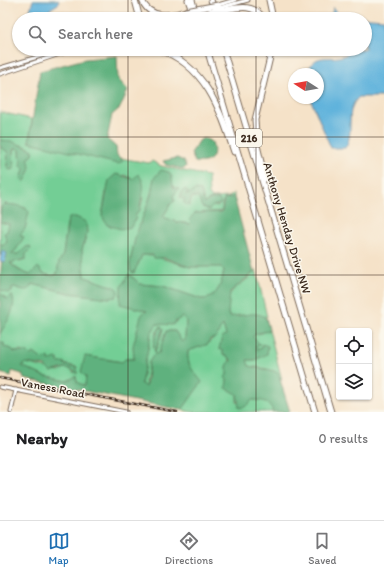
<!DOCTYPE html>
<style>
:root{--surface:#fff;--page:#f6f6f6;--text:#202124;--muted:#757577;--line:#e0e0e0;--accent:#1f6fb2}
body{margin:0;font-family:Itim,sans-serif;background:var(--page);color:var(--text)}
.controls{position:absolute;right:12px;bottom:12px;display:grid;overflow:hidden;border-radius:4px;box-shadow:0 1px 3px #0004}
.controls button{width:36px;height:36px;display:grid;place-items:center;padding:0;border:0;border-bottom:1px solid var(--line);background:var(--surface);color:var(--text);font:20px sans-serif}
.compass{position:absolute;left:288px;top:68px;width:36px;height:36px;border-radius:50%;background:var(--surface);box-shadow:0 1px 3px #0004;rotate:281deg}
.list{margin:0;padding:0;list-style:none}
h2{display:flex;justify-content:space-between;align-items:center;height:52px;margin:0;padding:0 16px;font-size:17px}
h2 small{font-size:13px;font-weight:400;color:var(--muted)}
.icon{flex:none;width:22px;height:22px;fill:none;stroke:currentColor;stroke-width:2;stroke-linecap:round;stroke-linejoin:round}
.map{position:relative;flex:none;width:384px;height:412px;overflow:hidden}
.search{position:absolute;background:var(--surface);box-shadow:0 1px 3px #0004;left:12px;right:12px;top:12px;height:44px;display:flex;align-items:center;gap:10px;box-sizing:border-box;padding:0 14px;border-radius:22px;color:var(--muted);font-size:15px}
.sheet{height:108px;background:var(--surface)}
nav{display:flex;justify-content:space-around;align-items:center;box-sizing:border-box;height:56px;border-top:1px solid var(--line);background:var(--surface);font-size:11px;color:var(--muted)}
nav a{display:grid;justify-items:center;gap:2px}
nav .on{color:var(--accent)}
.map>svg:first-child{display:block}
.green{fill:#73ce95;stroke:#577c5a;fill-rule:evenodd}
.forest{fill:#5eb17e;stroke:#4c6e4e;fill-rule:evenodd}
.water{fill:#61b3dc;stroke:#4e6e7d}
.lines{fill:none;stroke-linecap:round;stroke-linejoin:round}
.secondary-casing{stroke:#7c6a5a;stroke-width:5}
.highway-casing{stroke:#7c6a5a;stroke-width:7}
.secondary{stroke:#fff;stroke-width:3}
.highway{stroke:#fff;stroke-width:5}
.rail-casing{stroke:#3b2a1e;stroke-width:2.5}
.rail{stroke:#fbf7ec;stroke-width:1;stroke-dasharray:3;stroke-linecap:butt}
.secondary-bridge-casing{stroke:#7c6a5a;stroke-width:5;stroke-linecap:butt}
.highway-bridge-casing{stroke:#7c6a5a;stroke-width:7;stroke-linecap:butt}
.secondary-bridge{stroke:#fff;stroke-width:3}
.highway-bridge{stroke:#fff;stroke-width:5}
.grid{fill:none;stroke:#3b2a1e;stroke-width:1;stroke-opacity:0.55}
.labels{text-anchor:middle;stroke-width:3;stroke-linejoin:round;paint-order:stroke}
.shield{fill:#fbf7ec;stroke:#75685c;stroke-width:1}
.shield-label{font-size:11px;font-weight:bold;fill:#3b2a1e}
.street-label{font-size:12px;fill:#3b2a1e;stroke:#fbf7ec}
</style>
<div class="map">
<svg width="384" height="412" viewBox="0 0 384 412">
<rect width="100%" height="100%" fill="#fbf7ec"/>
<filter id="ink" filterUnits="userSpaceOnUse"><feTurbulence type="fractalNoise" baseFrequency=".025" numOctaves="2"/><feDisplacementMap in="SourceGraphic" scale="8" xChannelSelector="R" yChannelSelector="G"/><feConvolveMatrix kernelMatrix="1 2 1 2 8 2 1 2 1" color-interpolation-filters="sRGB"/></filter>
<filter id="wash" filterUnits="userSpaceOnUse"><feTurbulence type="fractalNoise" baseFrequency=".012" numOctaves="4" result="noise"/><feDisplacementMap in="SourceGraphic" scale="16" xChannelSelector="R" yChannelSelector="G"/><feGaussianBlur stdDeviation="0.9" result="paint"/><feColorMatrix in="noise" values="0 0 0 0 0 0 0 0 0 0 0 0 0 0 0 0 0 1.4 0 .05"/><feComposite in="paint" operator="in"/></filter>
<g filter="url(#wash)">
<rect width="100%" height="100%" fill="#f5e2c8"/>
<g class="green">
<path d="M0 112 32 119 29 142 123 161 120 158 149 163 152 161 161 166 208 176 209 194 212 198 229 197 234 193V197L224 199 222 205V211L195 213 190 224 177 222 163 217 171 203 175 201 173 196 176 193 172 184 154 178C150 210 130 238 130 271L138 265 142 255H153L157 257 190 267H221L224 270C222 283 217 300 201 299L163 286 140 284 129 274 148 312C139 328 132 340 134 359H125L122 362 106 359 86 377 85 386 77 382 76 377 67 381 43 376 22 366 25 363 59 371 65 368 71 369 74 373 77 367 59 363 57 361 59 360H43L34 354 30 355 21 351 14 352 12 349 4 347V343H0V334L7 300 0 293V290L12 292V288L14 287 20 289 32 284 69 293 110 298 117 288 85 277 82 250 87 232 67 223 63 255 59 262 57 274 53 276 44 274 38 267 31 275C21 272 17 269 10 262L22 261 26 254V247L19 254H11L16 250 20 242 21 231 26 225V208L5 204 0 214V147L8 152 7 167 14 169 13 150 17 148 20 150 21 165 33 155V150L25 146 0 140ZM124 175 133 179 143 197 140 210 136 213 135 220 102 216 106 192ZM186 189V194L201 191 204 203 211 199H219L218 206 202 207 198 197H192L189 206 185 199Z"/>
<polygon points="0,222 9,224 7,233 5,233 7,241 2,245 0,243"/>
<path d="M256 269 267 317 238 315 235 317 229 316C219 287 246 287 256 269Z"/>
<path d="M182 317 186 320 185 340 182 342 175 331H166L159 353 149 362 145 382 146 387 141 384 151 333 157 324 175 322ZM161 326 163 329 157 348 153 347 156 333Z"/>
<path d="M223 325 226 335 223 355 230 358 227 375 237 394V402L245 407 252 400H263L272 407 273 412H192L182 410 201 382C194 371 186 366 188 351L208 344Z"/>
<path d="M269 329 282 380H281C276 367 262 369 249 366L246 360H255L267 354 262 344 261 348 257 350 256 347 260 344 253 337 255 334 262 333Z"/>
</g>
<g class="forest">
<polygon points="117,56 118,79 128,90 120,108 112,115 107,139 116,147 117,155 123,161 118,164 29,142 40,71 85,59"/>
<path d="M204 138 212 142C217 157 211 164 195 162L191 153 200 140Z"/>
<path d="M0 140 11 141 33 150V155L28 159C32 165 29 177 24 182L21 179 24 169 21 165 20 150 17 148 13 150 14 169 10 170 7 167 8 152 0 147Z"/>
<polygon points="177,158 184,161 186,167 183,169 166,165 163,161"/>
<path d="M161 170 169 172 172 177 173 187 179 189 173 196 175 201 171 203 163 217 177 222 190 224 191 217 195 213 222 212 224 199 234 197 254 272 230 292 228 313 229 316C240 318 255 309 266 318L269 329 268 331 255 334 253 337 260 344 256 347 257 350 261 348 262 344 268 346 267 354 255 360H247L249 366 274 371 278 373 290 412H273C270 401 262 400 252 400L245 407 239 408 237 394 226 388 227 380 225 377 227 375V366L231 360 230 358 223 355V351L219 349 222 337 226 335 223 325C218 331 219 339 210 339L208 344 188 351C186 366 194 371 202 382L182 410 24 379 22 374 12 371 11 376 0 373V343H4V347L12 349 14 352H27L30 355 34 353 43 360 49 357V361L56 358 59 360 57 361 59 363 64 362 65 365 77 367V374L71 369 65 368 51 372 45 366 25 363 22 366 43 376 67 381 76 376 77 382 85 386 86 377 81 372 85 356 122 362 125 359H134L133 346 141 316 144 312 147 311 120 304 121 287 129 274 140 284 163 286 201 299C217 300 222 283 224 270L221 267H190L165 258H154L153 255H142L134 273 131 272 130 264 135 238 151 195 154 178ZM182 317 186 320 185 340 182 342 175 331H166L159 353 154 354 149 362 146 387 141 384 151 333 157 324 173 325 175 322Z"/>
<path d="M116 174 133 179 138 174C149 186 140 196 140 210L136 214 135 220 131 227 121 229 107 225 102 216 109 180Z"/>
<polygon points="186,189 188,191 186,194 189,194 195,190 201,191 204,203 211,199 219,199 221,204 213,206 209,210 202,207 198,197 192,197 189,206 183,202 185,199 180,198 182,191"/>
<path d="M4 204C13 205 23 204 29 212L25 229 20 235 24 237 16 250 11 254H19L26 247 30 246 31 249 26 254V259L10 263 18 270 30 275 38 267 44 274 53 276 57 274 59 262 63 255 68 218 76 217 86 222 87 232 82 250 85 277 117 288 118 293 116 297 110 298 69 293 32 284C28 294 22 289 14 287L12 288V292L8 293 0 290 2 251 0 256V243L3 245 7 241 4 233 7 232 9 224 0 222 1 208Z"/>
<path d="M0 293 7 299 12 295C18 308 6 323 0 334Z"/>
<path d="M161 326 163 329 155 352C151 343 156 333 161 326Z"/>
</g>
<g class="water">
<polygon points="33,0 59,0 58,4 50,9 48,19 30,19 30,10"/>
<polygon points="333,7 338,15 345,19 331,19"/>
<path d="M358 17 384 19V97H359C343 111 356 131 345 148H331L310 98H318V74H308C313 47 335 65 350 52L349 49H365V19H354Z"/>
<polygon points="2,251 7,253 5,262 0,261"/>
</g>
</g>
<g filter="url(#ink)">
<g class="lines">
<g class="secondary-casing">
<g id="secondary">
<polyline points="218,5 235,0"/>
<polyline points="219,8 248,0"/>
<polyline points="169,19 188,13"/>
<polyline points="180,19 188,17"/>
<polyline points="0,68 65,49"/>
<polyline points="0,74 72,50"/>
<polyline points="0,387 126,412"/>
<polyline points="11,412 16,390"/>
</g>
</g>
<g class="highway-casing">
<g id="highway">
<polyline points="135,0 140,19"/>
<path d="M142 0C149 19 171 16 186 11"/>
<polyline points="188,0 195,19"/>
<polyline points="192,0 195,11"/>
<polyline points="211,0 218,19"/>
<polyline points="269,0 273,19"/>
<path d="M220 11C237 8 253 2 264 19"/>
<path d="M157 49C205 64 220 109 234 152"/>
<polyline points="207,49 315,412"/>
<polyline points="223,49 331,412"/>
<polyline points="240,49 252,49"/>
<polyline points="72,50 79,49"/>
<polyline points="265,179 257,145 255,120 272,49"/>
</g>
</g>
<use href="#secondary" class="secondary"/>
<use href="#highway" class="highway"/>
<g class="rail-casing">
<polyline id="rail" points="0,378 177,412"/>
</g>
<use href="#rail" class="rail"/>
<g class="secondary-bridge-casing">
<polyline id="secondary-bridge" points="209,11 219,8"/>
</g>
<g class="highway-bridge-casing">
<g id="highway-bridge">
<polyline points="186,11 218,5"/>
<polyline points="188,17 220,11"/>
</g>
</g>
<use href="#secondary-bridge" class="secondary-bridge"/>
<use href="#highway-bridge" class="highway-bridge"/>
</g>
</g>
<path class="grid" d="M128 0V19M256 0V19M128 49V412M256 49V412M0 137H384M0 275H384"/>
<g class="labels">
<rect class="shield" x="236" y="129" width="26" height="18" rx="3"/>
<g class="shield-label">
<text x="249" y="142">216</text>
</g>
<g class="street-label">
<text transform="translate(287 228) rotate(73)" y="4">Anthony Henday Drive NW</text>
<text transform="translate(53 388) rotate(11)" y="4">Vaness Road</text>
</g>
</g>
</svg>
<div class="controls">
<button><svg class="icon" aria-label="locate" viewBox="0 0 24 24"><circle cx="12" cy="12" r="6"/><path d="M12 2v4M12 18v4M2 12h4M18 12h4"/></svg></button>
<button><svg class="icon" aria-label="layers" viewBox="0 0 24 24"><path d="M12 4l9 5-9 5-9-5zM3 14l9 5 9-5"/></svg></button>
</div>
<svg class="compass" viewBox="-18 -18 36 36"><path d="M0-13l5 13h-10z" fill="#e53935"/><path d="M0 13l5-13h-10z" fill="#757577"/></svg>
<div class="search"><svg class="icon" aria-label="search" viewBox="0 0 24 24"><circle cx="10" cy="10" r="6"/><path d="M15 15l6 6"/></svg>Search here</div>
</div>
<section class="sheet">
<h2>Nearby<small>0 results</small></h2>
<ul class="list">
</ul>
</section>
<nav>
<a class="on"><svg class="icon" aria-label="map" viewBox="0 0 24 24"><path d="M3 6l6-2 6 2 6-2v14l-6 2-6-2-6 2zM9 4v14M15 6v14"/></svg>Map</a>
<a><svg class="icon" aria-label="directions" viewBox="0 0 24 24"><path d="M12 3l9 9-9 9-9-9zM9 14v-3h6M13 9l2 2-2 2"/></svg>Directions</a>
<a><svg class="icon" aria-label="saved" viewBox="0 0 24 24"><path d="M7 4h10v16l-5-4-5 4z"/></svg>Saved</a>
</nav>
